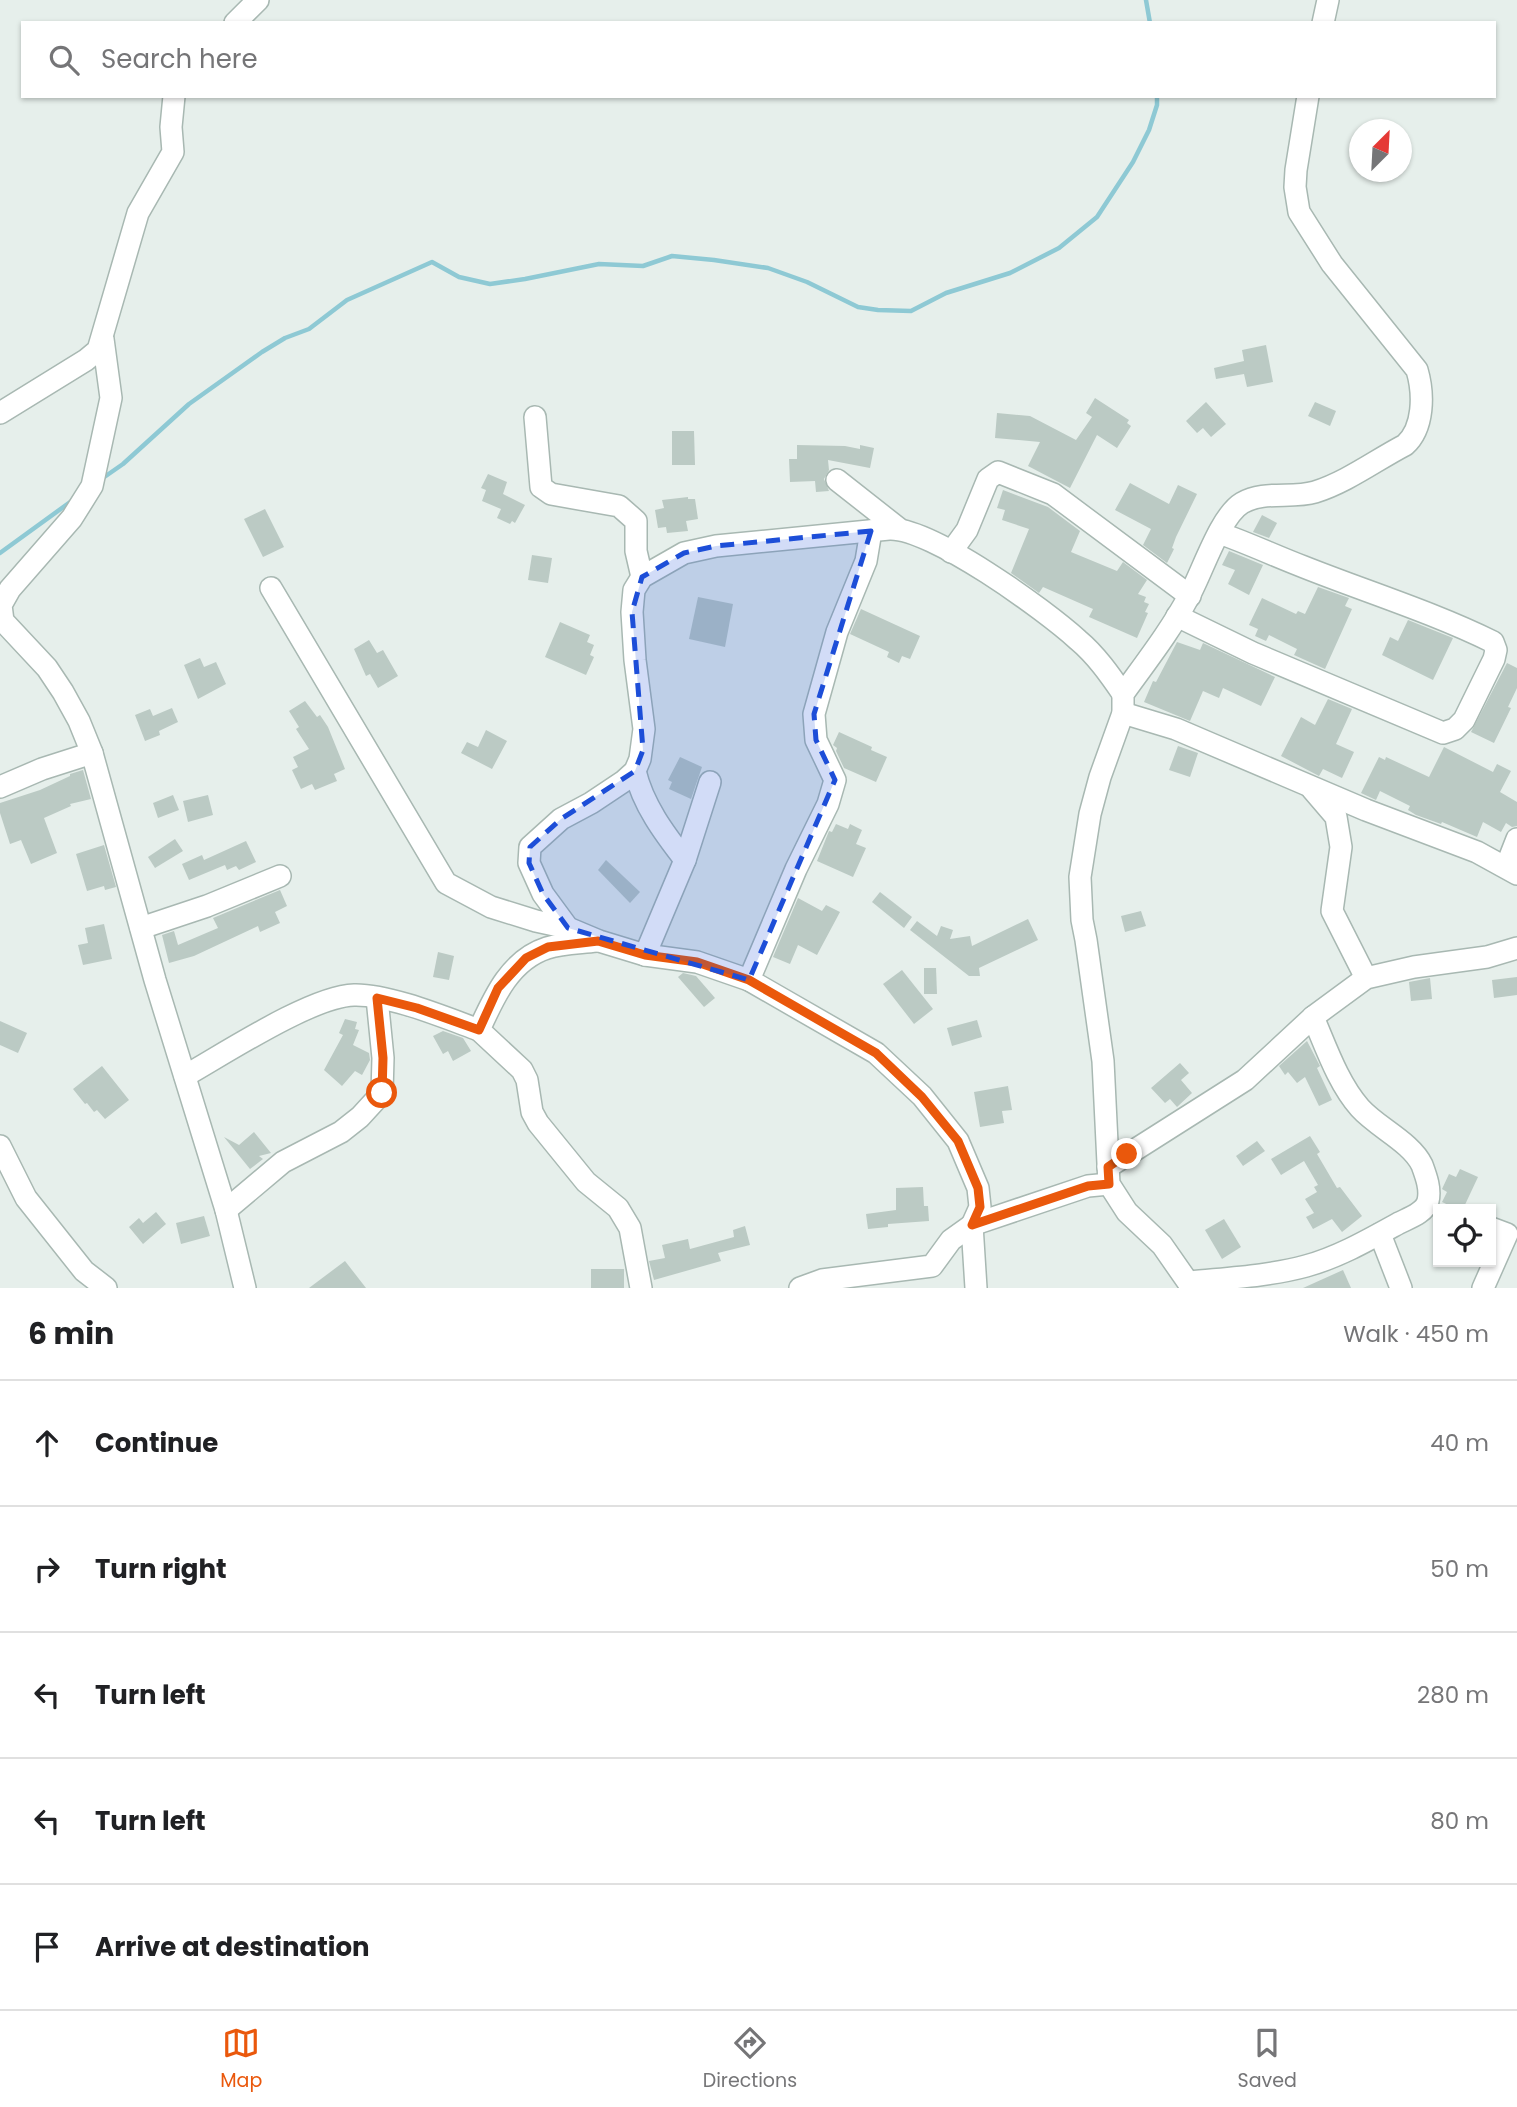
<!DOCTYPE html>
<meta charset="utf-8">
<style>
:root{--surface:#fff;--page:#f6f6f6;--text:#202124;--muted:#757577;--line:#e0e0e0;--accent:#ea580c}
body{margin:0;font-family:Poppins,sans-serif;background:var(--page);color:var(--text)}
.controls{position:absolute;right:21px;bottom:21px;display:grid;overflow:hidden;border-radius:0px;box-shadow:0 2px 5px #0004}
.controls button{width:63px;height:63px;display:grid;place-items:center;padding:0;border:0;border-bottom:2px solid var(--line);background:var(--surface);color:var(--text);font:35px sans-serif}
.compass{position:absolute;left:1349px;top:119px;width:63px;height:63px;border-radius:50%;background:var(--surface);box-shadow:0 2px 5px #0004;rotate:24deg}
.stop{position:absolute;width:21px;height:21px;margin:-16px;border:5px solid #ea580c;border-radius:50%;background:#fff}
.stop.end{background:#ea580c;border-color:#fff;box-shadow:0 2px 7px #0008}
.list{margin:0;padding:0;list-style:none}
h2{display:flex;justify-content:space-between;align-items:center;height:91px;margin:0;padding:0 28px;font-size:30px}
h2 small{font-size:23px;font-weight:400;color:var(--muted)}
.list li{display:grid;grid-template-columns:46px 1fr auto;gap:21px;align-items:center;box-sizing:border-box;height:126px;padding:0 28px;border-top:2px solid var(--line)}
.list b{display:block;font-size:26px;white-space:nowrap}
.list em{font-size:23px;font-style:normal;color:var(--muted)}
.icon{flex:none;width:38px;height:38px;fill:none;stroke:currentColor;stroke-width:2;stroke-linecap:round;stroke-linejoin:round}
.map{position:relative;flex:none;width:1517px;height:1288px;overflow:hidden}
.search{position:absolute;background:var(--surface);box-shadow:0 2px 5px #0004;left:21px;right:21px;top:21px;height:77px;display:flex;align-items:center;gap:18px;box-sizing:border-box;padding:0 24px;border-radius:0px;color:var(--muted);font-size:26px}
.sheet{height:721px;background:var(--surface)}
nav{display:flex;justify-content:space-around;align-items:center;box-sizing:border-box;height:98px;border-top:2px solid var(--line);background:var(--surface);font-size:19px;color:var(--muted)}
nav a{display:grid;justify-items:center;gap:4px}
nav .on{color:var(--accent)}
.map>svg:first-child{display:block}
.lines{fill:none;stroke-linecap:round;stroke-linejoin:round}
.stream{stroke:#8ec9d4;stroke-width:4.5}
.building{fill:#bbcac4}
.minor-casing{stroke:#a8b8b2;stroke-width:24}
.minor{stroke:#fff;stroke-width:21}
.route{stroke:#ea580c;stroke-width:9}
.marked{fill:#1d4ed8;fill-opacity:0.2;stroke:#1d4ed8;stroke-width:5;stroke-dasharray:14 9;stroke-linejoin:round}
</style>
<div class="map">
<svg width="1517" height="1288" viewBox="0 0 1517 1288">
<rect width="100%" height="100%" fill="#e6efeb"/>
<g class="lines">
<g class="stream">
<polyline points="1146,0 1150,23"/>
<polyline points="100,480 123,464 189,404 262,352 285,338 309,329 347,300 432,262 459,277 490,284 525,279 599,264 643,266 672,256 714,260 768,268 807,282 858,307 878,310 911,311 946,293 1010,273 1059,248 1097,217 1133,162 1149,130 1157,105 1157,96"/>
<polyline points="0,553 73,500"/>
</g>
</g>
<g class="building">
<polygon points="1266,345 1273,382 1247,387 1244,374 1216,379 1214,368 1244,361 1242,350"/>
<polygon points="1095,398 1129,420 1127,423 1131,426 1117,448 1097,435 1070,488 1028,466 1040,442 995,438 997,413 1030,416 1076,440 1092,417 1086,413"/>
<polygon points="1206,402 1226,424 1211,437 1203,428 1197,433 1186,421"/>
<polygon points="1315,402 1336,411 1330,426 1308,416"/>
<polygon points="672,431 694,431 695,465 672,465"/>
<polygon points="797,445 845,446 860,449 860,445 874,448 870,468 828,460 829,470 824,479 829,491 816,492 815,481 790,482 789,459 797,459"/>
<polygon points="488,474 507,482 503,494 525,505 515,523 512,521 510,524 497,518 501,509 482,501 486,490 481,488"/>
<polygon points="1130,483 1169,504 1178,485 1197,494 1176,537 1172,548 1174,549 1167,563 1143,545 1151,529 1115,510"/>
<polygon points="1003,490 1048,507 1080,531 1071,552 1117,571 1123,562 1147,580 1138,594 1146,597 1144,602 1149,604 1145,612 1148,613 1137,638 1089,617 1093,609 1043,587 1039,593 1011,573 1029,529 1002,520 1005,510 997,508"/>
<polygon points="688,497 688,499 695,499 698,519 686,521 688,531 667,533 666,527 658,528 655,510 664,508 662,500"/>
<polygon points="265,509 284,547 263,557 244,519"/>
<polygon points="1262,515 1277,523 1269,538 1253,532"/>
<polygon points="1229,551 1263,565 1249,595 1228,584 1235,570 1222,565"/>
<polygon points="532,555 552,558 548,583 528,580"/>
<polygon points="1318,587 1349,598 1345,606 1352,609 1325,669 1294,655 1297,649 1269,635 1266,641 1255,636 1258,629 1249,625 1262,598 1296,614 1298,611 1305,614"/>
<polygon points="698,597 733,604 725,647 689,639"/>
<polygon points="861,609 920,636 910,659 902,656 899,663 887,657 889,652 850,634"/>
<polygon points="1408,620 1453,638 1433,680 1382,655 1390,637 1398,641"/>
<polygon points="560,622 590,635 587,642 594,645 590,655 594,657 586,675 545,657"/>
<polygon points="369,640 377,653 383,650 398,676 378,688 370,674 366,676 354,649"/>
<polygon points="1177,642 1200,650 1203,643 1275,677 1261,706 1223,688 1219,698 1203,691 1190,721 1144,702 1153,681 1156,682"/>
<polygon points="200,658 204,667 216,662 226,684 198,699 184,665"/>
<polygon points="1507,663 1517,668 1517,688 1508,707 1511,708 1494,743 1471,732"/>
<polygon points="1328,699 1352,709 1336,744 1354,752 1342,778 1323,769 1319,776 1281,756 1301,717 1315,725"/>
<polygon points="305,701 317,717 320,715 328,727 345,769 334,774 337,781 315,790 312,784 301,789 292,770 298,767 293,757 309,749 296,729 299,727 289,711"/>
<polygon points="172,708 178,722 159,731 160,735 145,741 135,715 150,709 153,716"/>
<polygon points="486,730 507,741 492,769 461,753 467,742 478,747"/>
<polygon points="839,732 872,747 871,750 887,757 876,782 844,768 836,751 837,748 833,745"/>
<polygon points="1178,746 1198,753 1190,777 1169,770"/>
<polygon points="1444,747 1493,772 1497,764 1511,771 1500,792 1517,802 1517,826 1512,827 1506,823 1501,832 1483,822 1477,837 1442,822 1441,824 1416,815 1408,810 1410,806 1380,791 1376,800 1361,793 1379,757 1385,760 1386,757 1429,777"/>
<polygon points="680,757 702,767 691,799 669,789 672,782 668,780"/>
<polygon points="83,770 91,799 70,804 71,806 44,818 57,853 31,864 21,840 10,844 0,813 0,803 40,790 70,776 70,774"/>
<polygon points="173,795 179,810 158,818 153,803"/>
<polygon points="208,795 213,815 188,822 183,801"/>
<polygon points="836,824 848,829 850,824 862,830 856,844 866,848 853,877 817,861 829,831 832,832"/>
<polygon points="175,839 183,851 155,868 148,857"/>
<polygon points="246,841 256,862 239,870 236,866 227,870 225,865 189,880 182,864 202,855 204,860"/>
<polygon points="104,845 116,887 105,890 104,886 87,891 76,854"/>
<polygon points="606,860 640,892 630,903 598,870"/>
<polygon points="280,890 287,906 275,912 280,923 260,932 258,926 194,956 169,963 162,935 174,931 178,945 218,928 213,918"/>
<polygon points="880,892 912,917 904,928 872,902"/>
<polygon points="798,898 822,911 826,905 840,912 817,955 798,945 790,964 773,957"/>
<polygon points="1141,911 1146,926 1125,932 1121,916"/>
<polygon points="1028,919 1038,940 979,968 980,976 969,976 910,930 917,921 937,936 941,926 953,930 950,939 970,936 972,946"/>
<polygon points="104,924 112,959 83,965 78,945 88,943 85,928"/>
<polygon points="438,952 454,956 449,980 433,977"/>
<polygon points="924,968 936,968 937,994 924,994"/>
<polygon points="902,970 933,1009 914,1024 883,984"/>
<polygon points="683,973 696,976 715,998 704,1007 678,977"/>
<polygon points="1517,977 1517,995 1494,998 1492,980"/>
<polygon points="1430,978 1432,999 1411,1001 1409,982"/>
<polygon points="345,1019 357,1022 355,1029 359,1030 353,1045 369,1053 370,1060 362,1075 355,1071 342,1086 324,1070 343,1035 339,1033"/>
<polygon points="977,1020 982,1037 952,1046 947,1028"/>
<polygon points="0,1021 27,1033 18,1053 0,1045"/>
<polygon points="443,1031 463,1038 471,1051 453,1061 448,1051 443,1054 433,1036"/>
<polygon points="1307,1041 1320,1066 1317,1068 1332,1100 1319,1106 1305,1077 1297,1083 1288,1072 1285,1075 1279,1066"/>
<polygon points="1180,1063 1189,1073 1181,1080 1192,1093 1177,1107 1170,1099 1165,1103 1151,1088"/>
<polygon points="102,1066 129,1100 105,1119 97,1110 94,1112 87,1103 85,1104 73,1089"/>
<polygon points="1008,1086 1012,1110 1002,1111 1004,1123 980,1127 974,1092"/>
<polygon points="254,1132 271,1153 259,1156 263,1159 250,1169 224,1137 239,1145"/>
<polygon points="1310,1136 1320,1152 1317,1154 1337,1188 1340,1187 1362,1216 1342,1232 1332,1219 1313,1229 1306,1217 1314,1213 1305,1199 1317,1192 1314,1187 1318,1185 1304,1161 1281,1175 1271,1159"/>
<polygon points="1257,1141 1265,1151 1243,1166 1236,1156"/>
<polygon points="1460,1169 1478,1177 1463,1209 1457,1209 1442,1202 1447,1192 1442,1189 1449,1174 1456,1177"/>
<polygon points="923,1187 924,1206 928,1206 929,1221 888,1224 888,1227 868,1229 866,1214 896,1210 896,1188"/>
<polygon points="156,1212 166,1224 143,1244 129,1227 139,1218 143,1223"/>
<polygon points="204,1216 210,1236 181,1244 176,1223"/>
<polygon points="1224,1219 1241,1247 1222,1259 1205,1230"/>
<polygon points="745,1226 750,1245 718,1253 721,1261 654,1280 649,1261 665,1258 662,1245 688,1239 690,1249 734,1237 733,1230"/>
<polygon points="345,1261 366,1288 309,1288"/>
<rect x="591" y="1269" width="33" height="19"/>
<polygon points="1343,1270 1351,1288 1303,1288"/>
</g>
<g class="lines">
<g class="minor-casing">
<g id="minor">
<polyline points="235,23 258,0"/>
<polyline points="1323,23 1328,0"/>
<polyline points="103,339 111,398 92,486 72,518 10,589 1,605 3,621 47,668 63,692 79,721 92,753 155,980 226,1210 245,1288"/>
<polyline points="0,413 86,360 98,350 138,213 173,152 171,127 174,96"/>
<polyline points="535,417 541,487 551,494 619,506 636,521 636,551 642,577"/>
<polyline points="837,480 898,528"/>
<polyline points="951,552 967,530 988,479 998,472 1053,494 1190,596"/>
<polyline points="271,588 446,883 491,907 536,921 568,928"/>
<path d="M1177 616 1253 653 1443 733 1455 729 1464 720 1494 659 1496 650 1493 642C1432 612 1367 592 1304 567 1275 556 1248 543 1219 533"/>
<polyline points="1123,713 1176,729 1366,810 1477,852 1517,874"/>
<path d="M635 771C643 805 664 833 685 860L645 955"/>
<polyline points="0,787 42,769 92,753"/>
<polyline points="1312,789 1336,817 1341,847 1332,911 1366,978"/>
<polyline points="685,860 710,782"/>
<polyline points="1506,867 1517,839"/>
<polyline points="141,928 207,906 280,876"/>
<path d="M596 941C581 943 562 943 547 948 510 960 494 997 479 1030L522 1070 527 1080 532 1112 538 1123 586 1182 618 1208 630 1228 641 1288"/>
<polyline points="749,980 796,869 828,804 835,780 816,740 814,714 837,632 866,561 871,531"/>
<path d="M185 1076C224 1054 312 996 354 995 388 994 446 1018 479 1030"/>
<polyline points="0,1146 26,1198 84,1271 106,1288"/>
<polyline points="1108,1167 1245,1080 1313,1017 1366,978 1414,967 1487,957 1517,948"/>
<polyline points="226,1210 283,1162 341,1132 360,1117 382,1093 383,1058 377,998"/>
<polyline points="1380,1234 1401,1288"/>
<path d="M1190 1282C1229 1278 1269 1276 1306 1266 1339 1257 1370 1239 1399 1223 1409 1218 1425 1213 1428 1201 1431 1189 1426 1176 1422 1165 1411 1142 1378 1128 1360 1108 1338 1083 1326 1047 1313 1017"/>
<polyline points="800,1288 822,1280 932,1266 951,1240 972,1225 1088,1186 1109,1184"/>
<path d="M976 1288 972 1225 980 1207 978 1188 958 1141 922 1096 876 1053 749 980 697 962 645 955 599 941 568 928 543 894 529 863 530 847 561 819 591 803 624 781 635 771 640 759 644 729 635 660 632 612 634 590 642 577 684 553 716 546 889 529C931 527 1045 610 1078 640 1096 655 1110 675 1123 694"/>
<path d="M1192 1288 1162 1245 1127 1212 1109 1184 1103 1061 1086 940 1082 920 1080 877 1090 814 1100 777 1123 713V694C1146 662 1171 630 1189 596 1202 573 1220 516 1242 503 1264 490 1292 499 1315 492 1347 482 1376 460 1405 445 1424 428 1424 394 1417 370L1332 264 1299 212 1295 187 1296 170 1308 96"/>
<polyline points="1483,1288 1507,1234 1491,1228"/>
</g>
</g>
<use href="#minor" class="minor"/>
</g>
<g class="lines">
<polyline class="route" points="382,1093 383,1058 377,998 417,1008 479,1030 498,988 526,958 548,947 598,941 645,955 697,962 749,980 876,1053 922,1097 958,1141 978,1188 980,1207 972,1225 1088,1186 1109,1184 1108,1167 1127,1154"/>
</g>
<path class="marked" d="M871 531 814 714 816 740 835 780 749 980 568 928 543 894 529 863 530 847 561 819 635 771 643 750 632 612 642 577 684 553 716 546Z"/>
</svg>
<div class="controls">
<button><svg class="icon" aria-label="locate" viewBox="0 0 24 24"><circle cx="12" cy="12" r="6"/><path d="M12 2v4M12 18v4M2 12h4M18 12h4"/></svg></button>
</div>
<svg class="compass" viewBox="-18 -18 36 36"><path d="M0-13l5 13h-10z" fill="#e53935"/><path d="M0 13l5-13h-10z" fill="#757577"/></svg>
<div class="stop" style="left:382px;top:1093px"></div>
<div class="stop end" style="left:1127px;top:1154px"></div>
<div class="search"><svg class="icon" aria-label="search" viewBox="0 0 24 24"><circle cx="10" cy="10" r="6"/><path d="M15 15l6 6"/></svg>Search here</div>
</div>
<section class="sheet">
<h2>6 min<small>Walk · 450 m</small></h2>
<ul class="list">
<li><svg class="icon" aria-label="ahead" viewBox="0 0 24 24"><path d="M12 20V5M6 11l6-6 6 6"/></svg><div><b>Continue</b></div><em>40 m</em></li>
<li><svg class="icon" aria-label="right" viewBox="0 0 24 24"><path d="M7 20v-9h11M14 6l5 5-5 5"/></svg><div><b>Turn right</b></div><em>50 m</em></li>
<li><svg class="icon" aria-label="left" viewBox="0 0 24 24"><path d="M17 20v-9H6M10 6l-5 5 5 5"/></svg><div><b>Turn left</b></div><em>280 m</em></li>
<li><svg class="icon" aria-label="left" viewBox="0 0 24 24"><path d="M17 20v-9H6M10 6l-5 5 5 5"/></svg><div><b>Turn left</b></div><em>80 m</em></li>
<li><svg class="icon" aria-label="arrive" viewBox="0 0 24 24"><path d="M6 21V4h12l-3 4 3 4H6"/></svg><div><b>Arrive at destination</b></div></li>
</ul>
</section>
<nav>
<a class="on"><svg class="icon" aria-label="map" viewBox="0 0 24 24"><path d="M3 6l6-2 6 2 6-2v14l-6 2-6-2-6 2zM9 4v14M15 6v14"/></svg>Map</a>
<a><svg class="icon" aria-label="directions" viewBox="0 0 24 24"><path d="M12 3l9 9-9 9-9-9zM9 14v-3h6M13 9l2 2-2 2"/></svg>Directions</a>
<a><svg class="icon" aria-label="saved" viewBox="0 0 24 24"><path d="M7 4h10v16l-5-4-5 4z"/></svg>Saved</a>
</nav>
